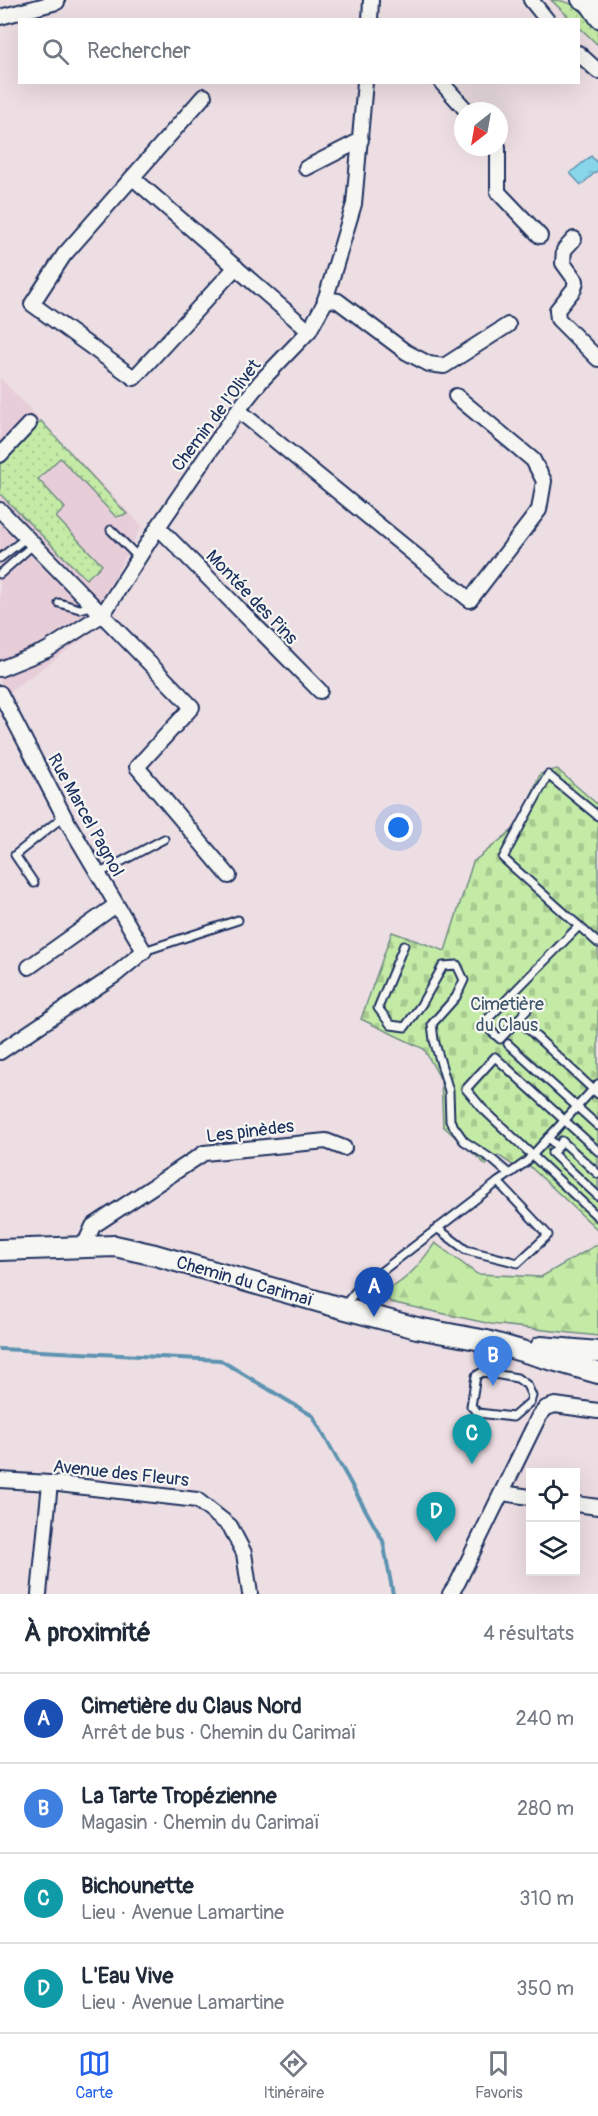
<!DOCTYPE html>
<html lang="fr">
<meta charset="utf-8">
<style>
:root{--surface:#fff;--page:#f6f6f7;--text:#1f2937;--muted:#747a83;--line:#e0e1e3;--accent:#2563eb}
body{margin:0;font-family:Pangolin,sans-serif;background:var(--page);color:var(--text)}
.controls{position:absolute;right:18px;bottom:18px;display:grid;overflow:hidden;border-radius:0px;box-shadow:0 6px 24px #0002}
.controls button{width:54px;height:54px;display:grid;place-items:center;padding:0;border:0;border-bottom:2px solid var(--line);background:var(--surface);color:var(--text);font:30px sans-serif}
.compass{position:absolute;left:454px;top:102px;width:54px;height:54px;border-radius:50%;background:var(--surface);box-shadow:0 6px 24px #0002;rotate:211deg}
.you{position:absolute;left:399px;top:828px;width:21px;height:21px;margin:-15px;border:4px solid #fff;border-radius:50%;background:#1a73e8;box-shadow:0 0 0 9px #1a73e833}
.badge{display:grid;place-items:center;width:39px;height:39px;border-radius:50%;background:var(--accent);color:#fff;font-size:20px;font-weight:700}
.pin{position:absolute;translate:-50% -50px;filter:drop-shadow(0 2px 3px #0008)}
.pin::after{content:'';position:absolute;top:32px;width:21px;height:18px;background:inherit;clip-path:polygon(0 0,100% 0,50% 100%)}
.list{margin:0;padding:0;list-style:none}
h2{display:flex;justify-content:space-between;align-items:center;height:78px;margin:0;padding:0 24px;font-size:26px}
h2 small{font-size:20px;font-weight:400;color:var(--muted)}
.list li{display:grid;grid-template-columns:39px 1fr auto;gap:18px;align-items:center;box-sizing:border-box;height:90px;padding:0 24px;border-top:2px solid var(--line)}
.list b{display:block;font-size:22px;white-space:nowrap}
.list p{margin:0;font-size:20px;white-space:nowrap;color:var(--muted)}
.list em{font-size:20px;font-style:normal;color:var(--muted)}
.icon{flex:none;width:33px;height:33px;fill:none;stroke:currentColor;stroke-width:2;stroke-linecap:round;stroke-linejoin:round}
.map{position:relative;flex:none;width:598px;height:1594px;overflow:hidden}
.search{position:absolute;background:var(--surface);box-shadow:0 6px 24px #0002;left:18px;right:18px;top:18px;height:66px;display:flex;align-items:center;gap:15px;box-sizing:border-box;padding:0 21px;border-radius:0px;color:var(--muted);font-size:22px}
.sheet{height:438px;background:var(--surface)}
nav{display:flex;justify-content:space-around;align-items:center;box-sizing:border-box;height:84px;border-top:2px solid var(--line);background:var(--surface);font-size:16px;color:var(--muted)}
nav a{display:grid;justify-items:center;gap:3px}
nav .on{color:var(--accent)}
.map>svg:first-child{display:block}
.built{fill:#e7cdd8}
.grass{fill:url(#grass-dots);stroke:#708d82;stroke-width:1.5}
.forest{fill:url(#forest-firs);stroke:#708d82;stroke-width:1.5}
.cemetery{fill:url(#cemetery-stones);stroke:#708d82;stroke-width:1.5}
.water{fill:url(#water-ripples);stroke:#5d93b1;stroke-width:1.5}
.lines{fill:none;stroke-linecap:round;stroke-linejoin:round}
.stream{stroke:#5d93b1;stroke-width:4}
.service-casing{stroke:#1b2f5e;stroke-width:11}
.minor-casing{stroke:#1b2f5e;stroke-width:18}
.secondary-casing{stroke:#1b2f5e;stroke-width:24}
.service{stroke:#f6f6f2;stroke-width:7}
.minor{stroke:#f6f6f2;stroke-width:14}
.secondary{stroke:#f6f6f2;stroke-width:20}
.labels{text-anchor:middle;stroke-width:4.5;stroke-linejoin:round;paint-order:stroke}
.street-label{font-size:18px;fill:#1b2f5e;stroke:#f6f6f2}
.park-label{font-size:18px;fill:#3d556c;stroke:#f6f6f2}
</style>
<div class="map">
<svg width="598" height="1594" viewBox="0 0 598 1594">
<defs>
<pattern id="grass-dots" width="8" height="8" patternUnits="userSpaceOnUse" patternTransform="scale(1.5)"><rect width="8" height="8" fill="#c4eba6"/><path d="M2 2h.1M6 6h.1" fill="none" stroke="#a8ca91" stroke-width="1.8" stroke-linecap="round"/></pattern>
<pattern id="forest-firs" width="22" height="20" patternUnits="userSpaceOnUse" patternTransform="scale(1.5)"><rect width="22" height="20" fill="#c4eba6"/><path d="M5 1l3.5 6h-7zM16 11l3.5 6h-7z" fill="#a8ca91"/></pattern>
<pattern id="cemetery-stones" width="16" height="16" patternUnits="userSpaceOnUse" patternTransform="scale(1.5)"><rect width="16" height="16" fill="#c4eba6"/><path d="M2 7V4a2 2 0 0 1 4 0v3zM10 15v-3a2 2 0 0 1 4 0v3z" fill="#a8ca91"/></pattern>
<pattern id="water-ripples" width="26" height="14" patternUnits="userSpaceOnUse" patternTransform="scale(1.5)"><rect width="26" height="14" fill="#89d6e9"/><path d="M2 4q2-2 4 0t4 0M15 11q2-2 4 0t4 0" fill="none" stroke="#76b8ca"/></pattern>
</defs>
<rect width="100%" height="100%" fill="#eddee3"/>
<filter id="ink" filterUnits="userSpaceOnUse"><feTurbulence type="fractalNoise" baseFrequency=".0167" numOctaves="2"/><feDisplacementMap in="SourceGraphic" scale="12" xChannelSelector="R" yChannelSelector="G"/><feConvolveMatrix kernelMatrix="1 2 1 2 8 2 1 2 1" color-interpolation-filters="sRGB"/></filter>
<g filter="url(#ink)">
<polygon class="built" points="0,378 142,526 106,592 93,632 16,687 0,704"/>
<g class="grass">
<path d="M551 0C576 0 580 12 598 27V45L579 27 578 20 571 19Z"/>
<polygon points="41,421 127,514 116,517 60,458 38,479 65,508 56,517 102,565 86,579 0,494 0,464"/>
</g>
<path class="forest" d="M435 1243 477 1274 541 1277 598 1244V1336L491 1324 390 1302 387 1297 375 1294 382 1286 389 1289C410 1278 421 1262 435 1243Z"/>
<polygon class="cemetery" points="557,769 598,805 598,1230 522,1159 514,1166 498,1155 486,1165 443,1126 441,1080 424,1049 361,1019 392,932 445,951 473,862 520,824 540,774"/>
<polygon class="water" points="591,156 598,164 598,170 581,185 570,173"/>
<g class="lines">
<polyline class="stream" points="0,1349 220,1360 313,1416 383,1541 393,1594"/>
<g class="service-casing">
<g id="service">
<polyline points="111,530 139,558"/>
<polyline points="0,558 27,537"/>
<polyline points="0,574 34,544"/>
<polyline points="59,603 80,609 94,605"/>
<polyline points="598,816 548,775 503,858 598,943"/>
<polyline points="98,874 164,839"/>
<polyline points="34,883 15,855 64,816"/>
<polyline points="404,945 378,1008 391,1025 405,1027 421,1005 443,966 457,965 464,980 456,997 432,1024 434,1040 449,1091 450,1121 464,1141 493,1160 509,1174"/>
<polyline points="144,951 238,920"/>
<polyline points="511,995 527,1010 500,1039 483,1024 517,989 579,926"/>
<polyline points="526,1027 598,1094"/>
<polyline points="508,1044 598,1126"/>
<polyline points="548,1138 558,1147 552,1153 598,1196"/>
<polyline points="558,1147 562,1141 598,1174"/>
<polyline points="598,1151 495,1057 466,1089 482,1108 598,1217"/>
<polyline points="498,1182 526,1162 598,1084"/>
<polyline points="344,1306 356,1291 498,1182 548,1235 518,1263 466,1250 437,1228"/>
<polyline points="477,1342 487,1369 476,1376 471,1406 478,1413 513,1417 530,1402 532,1396 527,1385 517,1378 483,1372"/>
</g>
</g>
<g class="minor-casing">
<g id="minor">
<polyline points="531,0 547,20"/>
<polyline points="579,0 587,4 598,5"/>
<polyline points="587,4 598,20"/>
<polyline points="0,17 57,2"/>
<polyline points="370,20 371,0"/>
<polyline points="578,53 598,71"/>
<polyline points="441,82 467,111"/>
<polyline points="204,96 64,255 32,304 134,378 236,267"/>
<polyline points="498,147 498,192 540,236"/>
<polyline points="306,168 361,140"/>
<polyline points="133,178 309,331"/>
<polyline points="574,239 564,250 563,263 576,281 574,289 557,310 558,319 598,359"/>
<polyline points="325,299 338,301 406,352 429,364 444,366 508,325"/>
<polyline points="238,410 470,600 539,510 544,481 533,460 456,396"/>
<polyline points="0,455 29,424"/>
<polyline points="0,510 192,707 137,767 229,876"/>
<polyline points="158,527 320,691"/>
<polyline points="0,669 47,650 103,614 158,527 238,410 261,381 309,331 324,304 354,204 365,82"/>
<polyline points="0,693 64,816 144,951 115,975 0,1052"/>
<polyline points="29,967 116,905"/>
<polyline points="84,1246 93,1226 204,1153 326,1141 344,1148"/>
<polyline points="0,1480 50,1483 197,1500 230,1526 244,1553 250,1594"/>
<polyline points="502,1493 530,1497"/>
<polyline points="576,1504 598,1507"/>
<polyline points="39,1594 50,1483"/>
<polyline points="450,1594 458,1582 539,1416 546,1408 555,1405 598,1411"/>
</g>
</g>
<g class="secondary-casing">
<g id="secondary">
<polyline points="0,1250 115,1246 155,1255 338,1307 417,1328 487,1341 598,1373"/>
<polyline points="541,1347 598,1352"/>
</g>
</g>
<use href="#service" class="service"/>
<use href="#minor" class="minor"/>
<use href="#secondary" class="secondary"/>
</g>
</g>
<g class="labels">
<g class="street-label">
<text transform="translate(216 415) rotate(-53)" y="6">Chemin de l'Olivet</text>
<text transform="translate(252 597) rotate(46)" y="6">Montée des Pins</text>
<text transform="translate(86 815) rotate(61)" y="6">Rue Marcel Pagnol</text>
<text transform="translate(250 1131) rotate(-7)" y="6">Les pinèdes</text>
<text transform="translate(245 1281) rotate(16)" y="6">Chemin du Carimaï</text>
<text transform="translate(121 1473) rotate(6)" y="6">Avenue des Fleurs</text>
</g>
<g class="park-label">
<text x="507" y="1010">Cimetière<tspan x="507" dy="21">du Claus</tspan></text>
</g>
</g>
</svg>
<div class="controls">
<button><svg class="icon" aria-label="locate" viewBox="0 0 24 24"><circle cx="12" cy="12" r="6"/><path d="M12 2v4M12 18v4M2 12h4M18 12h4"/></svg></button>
<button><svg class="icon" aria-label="layers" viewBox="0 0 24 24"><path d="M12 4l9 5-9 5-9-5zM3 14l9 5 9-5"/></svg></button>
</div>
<svg class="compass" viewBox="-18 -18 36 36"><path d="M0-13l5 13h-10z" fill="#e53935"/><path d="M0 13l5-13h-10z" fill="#747a83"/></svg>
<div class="you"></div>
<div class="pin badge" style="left:374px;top:1317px;background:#1a4fb4">A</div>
<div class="pin badge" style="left:493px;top:1386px;background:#3f7fe0">B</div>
<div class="pin badge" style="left:472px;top:1464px;background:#0f9aa8">C</div>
<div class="pin badge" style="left:436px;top:1542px;background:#0f9aa8">D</div>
<div class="search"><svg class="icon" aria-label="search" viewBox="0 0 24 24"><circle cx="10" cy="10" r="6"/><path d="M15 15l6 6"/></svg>Rechercher</div>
</div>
<section class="sheet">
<h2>À proximité<small>4 résultats</small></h2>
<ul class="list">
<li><span class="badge" style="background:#1a4fb4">A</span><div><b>Cimetière du Claus Nord</b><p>Arrêt de bus · Chemin du Carimaï</p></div><em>240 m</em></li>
<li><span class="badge" style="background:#3f7fe0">B</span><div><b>La Tarte Tropézienne</b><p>Magasin · Chemin du Carimaï</p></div><em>280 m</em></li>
<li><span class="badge" style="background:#0f9aa8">C</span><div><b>Bichounette</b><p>Lieu · Avenue Lamartine</p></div><em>310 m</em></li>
<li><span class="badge" style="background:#0f9aa8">D</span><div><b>L'Eau Vive</b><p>Lieu · Avenue Lamartine</p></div><em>350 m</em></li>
</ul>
</section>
<nav>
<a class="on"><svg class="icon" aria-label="map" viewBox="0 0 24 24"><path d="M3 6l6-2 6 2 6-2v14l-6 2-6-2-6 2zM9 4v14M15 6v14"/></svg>Carte</a>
<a><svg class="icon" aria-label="directions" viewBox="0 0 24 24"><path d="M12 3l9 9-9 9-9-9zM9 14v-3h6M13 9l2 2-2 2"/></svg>Itinéraire</a>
<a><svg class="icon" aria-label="saved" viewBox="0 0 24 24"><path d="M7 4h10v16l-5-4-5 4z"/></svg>Favoris</a>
</nav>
